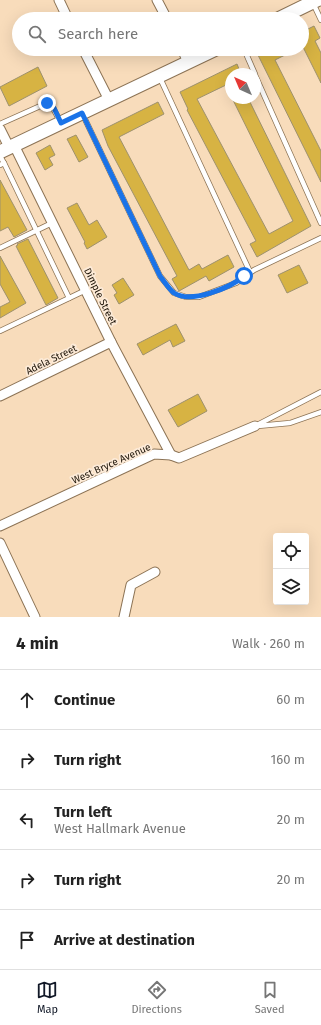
<!DOCTYPE html>
<meta charset="utf-8">
<style>
:root{--surface:#fff;--page:#f6f6f6;--text:#222;--muted:#767676;--line:#e0e0e0;--accent:#111827}
body{margin:0;font-family:"Fira Sans",sans-serif;background:var(--page);color:var(--text)}
.controls{position:absolute;right:12px;bottom:12px;display:grid;overflow:hidden;border-radius:4px;box-shadow:0 4px 16px #0002}
.controls button{width:36px;height:36px;display:grid;place-items:center;padding:0;border:0;border-bottom:1px solid var(--line);background:var(--surface);color:var(--text);font:20px sans-serif}
.compass{position:absolute;left:225px;top:68px;width:36px;height:36px;border-radius:50%;background:var(--surface);box-shadow:0 4px 16px #0002;rotate:316deg}
.stop{position:absolute;width:12px;height:12px;margin:-9px;border:3px solid #1a73e8;border-radius:50%;background:#fff}
.stop.end{background:#1a73e8;border-color:#fff;box-shadow:0 1px 4px #0008}
.list{margin:0;padding:0;list-style:none}
h2{display:flex;justify-content:space-between;align-items:center;height:52px;margin:0;padding:0 16px;font-size:17px}
h2 small{font-size:13px;font-weight:400;color:var(--muted)}
.list li{display:grid;grid-template-columns:26px 1fr auto;gap:12px;align-items:center;box-sizing:border-box;height:60px;padding:0 16px;border-top:1px solid var(--line)}
.list b{display:block;font-size:15px;white-space:nowrap}
.list p{margin:0;font-size:13px;white-space:nowrap;color:var(--muted)}
.list em{font-size:13px;font-style:normal;color:var(--muted)}
.icon{flex:none;width:22px;height:22px;fill:none;stroke:currentColor;stroke-width:2;stroke-linecap:round;stroke-linejoin:round}
.map{position:relative;flex:none;width:321px;height:617px;overflow:hidden}
.search{position:absolute;background:var(--surface);box-shadow:0 4px 16px #0002;left:12px;right:12px;top:12px;height:44px;display:flex;align-items:center;gap:10px;box-sizing:border-box;padding:0 14px;border-radius:22px;color:var(--muted);font-size:15px}
.sheet{height:352px;background:var(--surface)}
nav{display:flex;justify-content:space-around;align-items:center;box-sizing:border-box;height:56px;border-top:1px solid var(--line);background:var(--surface);font-size:11px;color:var(--muted)}
nav a{display:grid;justify-items:center;gap:2px}
nav .on{color:var(--accent)}
.map>svg:first-child{display:block}
.building{fill:#d7b343;stroke:#9e916d}
.lines{fill:none;stroke-linecap:round;stroke-linejoin:round}
.lane-casing{stroke:#8c7355;stroke-width:6}
.street-casing{stroke:#8c7355;stroke-width:11}
.secondary-casing{stroke:#8c7355;stroke-width:15}
.lane{stroke:#fff;stroke-width:4.5}
.street{stroke:#fff;stroke-width:9}
.secondary{stroke:#fff;stroke-width:13}
.route{stroke:#1a73e8;stroke-width:5}
.labels{text-anchor:middle;stroke-width:3.5;stroke-linejoin:round;paint-order:stroke}
.street-label{font-size:10px;fill:#1c1307;stroke:#fdebd8}
</style>
<div class="map">
<svg width="321" height="617" viewBox="0 0 321 617">
<rect width="100%" height="100%" fill="#f8dcbb"/>
<g class="building">
<polygon points="314,26 320,38 315,41 321,53 321,83 302,45 302,32"/>
<polygon points="266,49 297,49 275,60 321,151 321,182 257,53"/>
<polygon points="237,64 241,74 231,74 231,95 226,85 197,99 269,234 293,221 232,98 248,98 311,226 257,257 250,244 256,241 187,110 188,109 180,92"/>
<polygon points="38,67 47,86 9,106 0,87"/>
<polygon points="158,102 164,114 119,137 189,270 199,264 202,269 228,255 234,267 209,281 206,276 179,291 172,279 177,276 108,146 102,130"/>
<polygon points="76,135 88,157 79,162 67,139"/>
<polygon points="50,145 55,155 49,158 53,165 45,170 36,153"/>
<polygon points="0,180 27,230 14,237 8,227 0,231"/>
<polygon points="77,203 89,225 97,220 107,237 87,249 84,243 85,242 67,208"/>
<polygon points="28,239 58,298 46,305 16,246 18,245 17,244"/>
<polygon points="0,256 26,303 0,318 0,307 10,302 0,284"/>
<polygon points="299,265 308,283 287,293 278,275"/>
<polygon points="123,278 134,295 119,304 114,295 117,293 112,285"/>
<polygon points="176,324 185,341 173,347 170,340 143,355 137,344"/>
<polygon points="198,394 207,411 178,427 168,410"/>
</g>
<g class="lines">
<g class="lane-casing">
<g id="lane">
<polyline points="313,3 321,20"/>
<polyline points="244,49 255,74"/>
<polyline points="255,75 321,223"/>
<polyline points="160,78 250,272"/>
<polyline points="83,115 160,276 174,293 186,297 199,297 236,283 254,270 321,238"/>
<polyline points="0,124 47,103 53,108 60,121"/>
<polyline points="0,156 4,163 0,165"/>
<polyline points="4,163 69,298"/>
<polyline points="0,248 52,223"/>
<polyline points="0,331 86,290"/>
<polyline points="255,426 321,392"/>
<polyline points="258,426 290,423 321,412"/>
</g>
</g>
<g class="street-casing">
<g id="street">
<polyline points="59,0 68,19"/>
<polyline points="157,0 167,19"/>
<polyline points="83,49 109,100"/>
<polyline points="182,49 188,62"/>
<polyline points="0,129 9,147"/>
<polyline points="14,145 111,342 171,455"/>
<polyline points="0,396 111,342"/>
<polyline points="0,526 154,454 171,455 179,458 255,426"/>
<polyline points="0,543 35,617"/>
<polyline points="124,617 131,585 155,572"/>
</g>
</g>
<g class="secondary-casing">
<g id="secondary">
<polyline points="278,19 317,0"/>
<polyline points="0,152 216,49"/>
</g>
</g>
<use href="#lane" class="lane"/>
<use href="#street" class="street"/>
<use href="#secondary" class="secondary"/>
</g>
<g class="lines">
<path class="route" d="M47 103 54 108 61 123 82 113 160 276C164 281 169 289 174 293 191 304 230 288 244 276"/>
</g>
<g class="labels">
<g class="street-label">
<text transform="translate(101 296) rotate(64)" y="4">Dimple Street</text>
<text transform="translate(51 359) rotate(-26)" y="4">Adela Street</text>
<text transform="translate(111 463) rotate(-24)" y="4">West Bryce Avenue</text>
</g>
</g>
</svg>
<div class="controls">
<button><svg class="icon" aria-label="locate" viewBox="0 0 24 24"><circle cx="12" cy="12" r="6"/><path d="M12 2v4M12 18v4M2 12h4M18 12h4"/></svg></button>
<button><svg class="icon" aria-label="layers" viewBox="0 0 24 24"><path d="M12 4l9 5-9 5-9-5zM3 14l9 5 9-5"/></svg></button>
</div>
<svg class="compass" viewBox="-18 -18 36 36"><path d="M0-13l5 13h-10z" fill="#e53935"/><path d="M0 13l5-13h-10z" fill="#767676"/></svg>
<div class="stop" style="left:244px;top:276px"></div>
<div class="stop end" style="left:47px;top:103px"></div>
<div class="search"><svg class="icon" aria-label="search" viewBox="0 0 24 24"><circle cx="10" cy="10" r="6"/><path d="M15 15l6 6"/></svg>Search here</div>
</div>
<section class="sheet">
<h2>4 min<small>Walk · 260 m</small></h2>
<ul class="list">
<li><svg class="icon" aria-label="ahead" viewBox="0 0 24 24"><path d="M12 20V5M6 11l6-6 6 6"/></svg><div><b>Continue</b></div><em>60 m</em></li>
<li><svg class="icon" aria-label="right" viewBox="0 0 24 24"><path d="M7 20v-9h11M14 6l5 5-5 5"/></svg><div><b>Turn right</b></div><em>160 m</em></li>
<li><svg class="icon" aria-label="left" viewBox="0 0 24 24"><path d="M17 20v-9H6M10 6l-5 5 5 5"/></svg><div><b>Turn left</b><p>West Hallmark Avenue</p></div><em>20 m</em></li>
<li><svg class="icon" aria-label="right" viewBox="0 0 24 24"><path d="M7 20v-9h11M14 6l5 5-5 5"/></svg><div><b>Turn right</b></div><em>20 m</em></li>
<li><svg class="icon" aria-label="arrive" viewBox="0 0 24 24"><path d="M6 21V4h12l-3 4 3 4H6"/></svg><div><b>Arrive at destination</b></div></li>
</ul>
</section>
<nav>
<a class="on"><svg class="icon" aria-label="map" viewBox="0 0 24 24"><path d="M3 6l6-2 6 2 6-2v14l-6 2-6-2-6 2zM9 4v14M15 6v14"/></svg>Map</a>
<a><svg class="icon" aria-label="directions" viewBox="0 0 24 24"><path d="M12 3l9 9-9 9-9-9zM9 14v-3h6M13 9l2 2-2 2"/></svg>Directions</a>
<a><svg class="icon" aria-label="saved" viewBox="0 0 24 24"><path d="M7 4h10v16l-5-4-5 4z"/></svg>Saved</a>
</nav>
